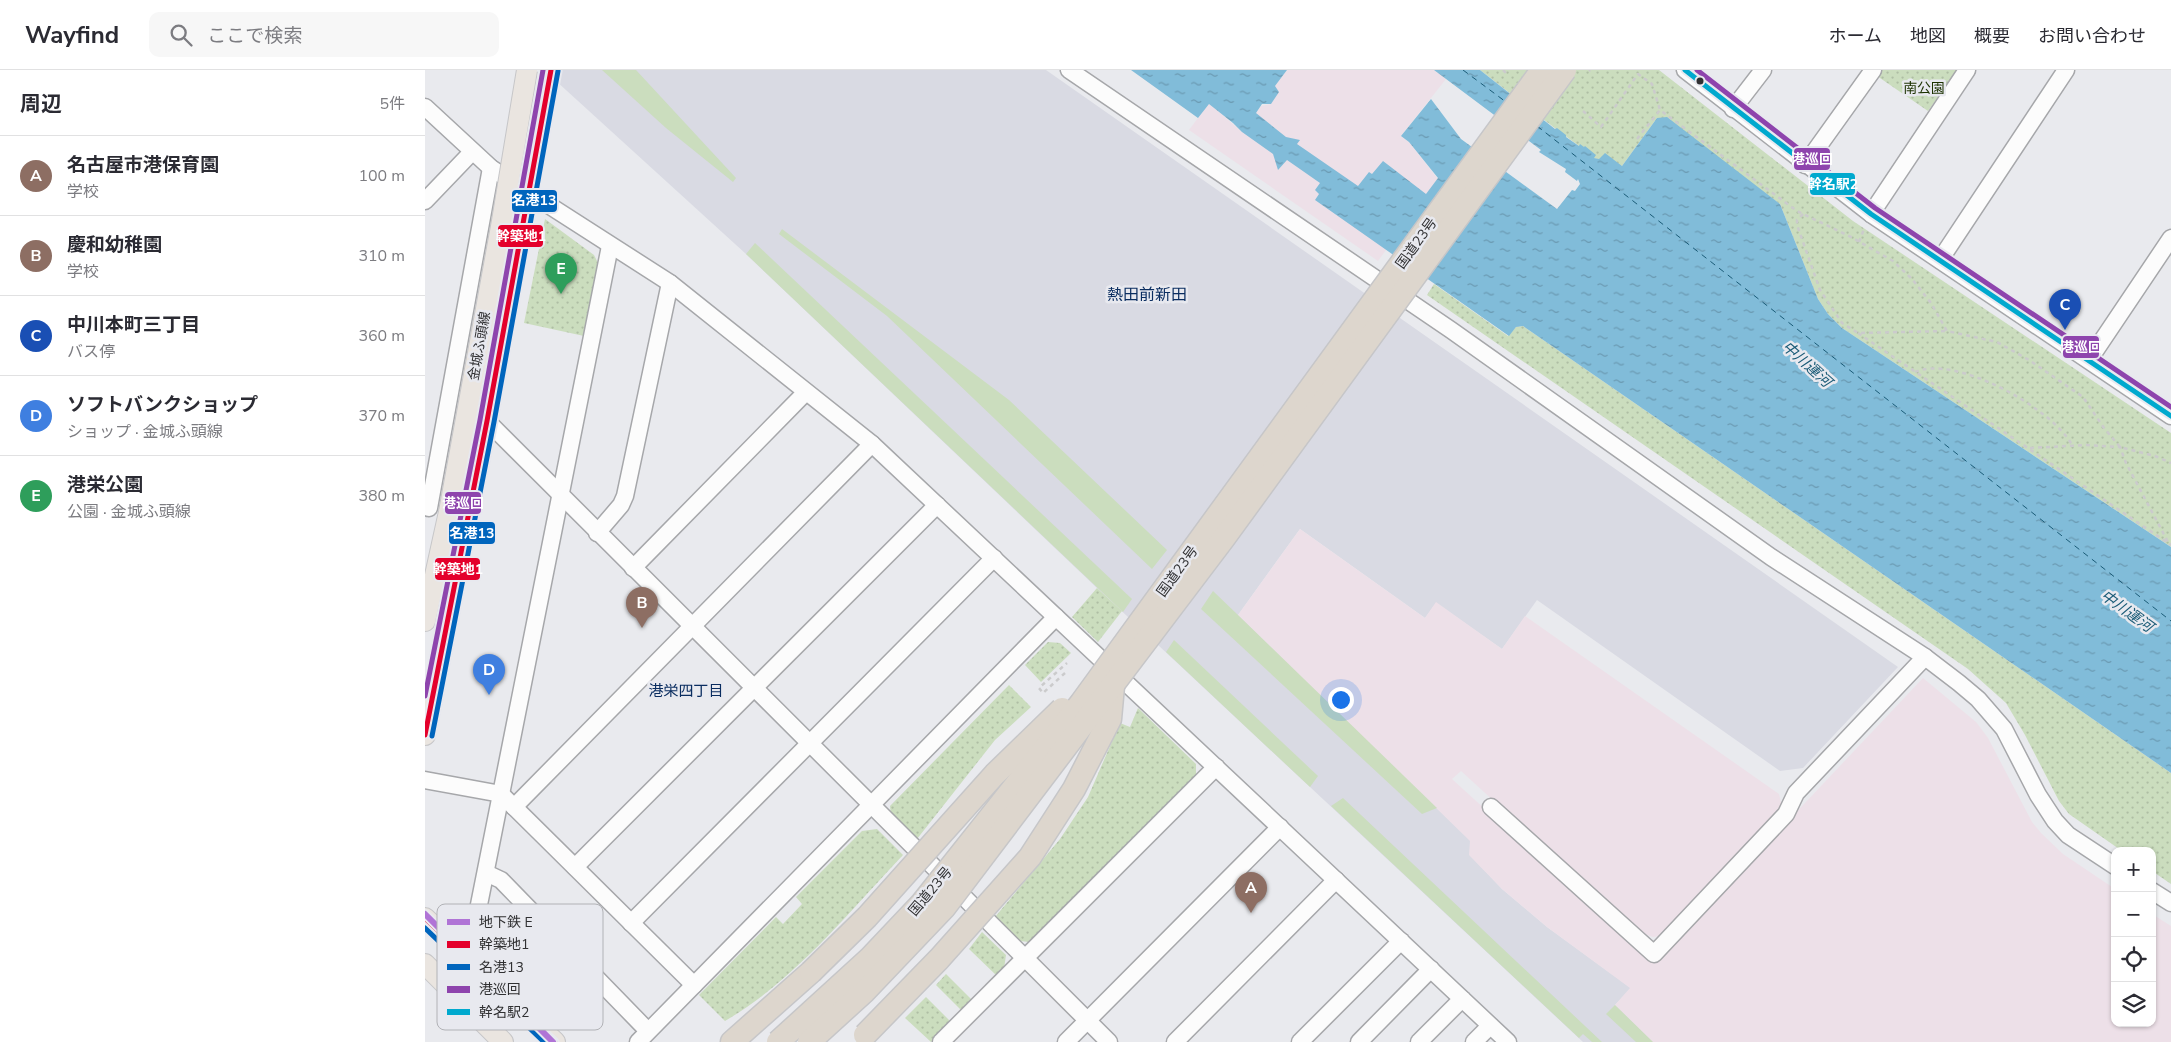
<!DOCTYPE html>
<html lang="ja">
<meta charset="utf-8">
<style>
:root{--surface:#fff;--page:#f7f7f7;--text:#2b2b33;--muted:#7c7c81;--line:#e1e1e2;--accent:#717174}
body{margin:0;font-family:"Nunito Sans","Noto Sans JP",sans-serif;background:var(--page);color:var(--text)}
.controls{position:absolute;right:15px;bottom:15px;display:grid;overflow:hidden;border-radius:10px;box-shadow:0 1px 4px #0004}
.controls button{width:45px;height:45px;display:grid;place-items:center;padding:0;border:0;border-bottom:1px solid var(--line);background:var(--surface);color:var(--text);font:25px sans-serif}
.you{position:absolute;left:915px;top:629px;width:18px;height:18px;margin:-12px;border:4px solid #fff;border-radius:50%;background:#1a73e8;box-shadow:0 0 0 8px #1a73e833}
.badge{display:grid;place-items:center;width:32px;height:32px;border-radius:50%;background:var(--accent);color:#fff;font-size:16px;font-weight:700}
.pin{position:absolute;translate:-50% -41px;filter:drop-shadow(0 1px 2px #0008)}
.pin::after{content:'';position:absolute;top:26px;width:18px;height:15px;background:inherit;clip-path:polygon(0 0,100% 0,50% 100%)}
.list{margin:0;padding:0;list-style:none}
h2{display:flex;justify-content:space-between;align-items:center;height:65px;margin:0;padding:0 20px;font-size:21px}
h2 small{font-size:16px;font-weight:400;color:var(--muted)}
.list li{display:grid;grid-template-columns:32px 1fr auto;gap:15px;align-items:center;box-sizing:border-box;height:80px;padding:0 20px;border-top:1px solid var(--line)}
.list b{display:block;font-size:19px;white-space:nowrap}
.list p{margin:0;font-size:16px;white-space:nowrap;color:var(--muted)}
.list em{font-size:16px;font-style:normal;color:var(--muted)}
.icon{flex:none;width:28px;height:28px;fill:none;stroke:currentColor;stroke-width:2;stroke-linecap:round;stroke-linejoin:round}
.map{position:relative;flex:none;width:1746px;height:972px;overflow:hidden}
header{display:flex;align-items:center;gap:30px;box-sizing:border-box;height:70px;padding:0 25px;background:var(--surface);border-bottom:1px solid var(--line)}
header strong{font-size:24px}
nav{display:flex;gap:28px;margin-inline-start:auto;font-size:18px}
.search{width:350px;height:45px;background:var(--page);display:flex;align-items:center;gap:12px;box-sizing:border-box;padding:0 18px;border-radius:10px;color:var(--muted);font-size:19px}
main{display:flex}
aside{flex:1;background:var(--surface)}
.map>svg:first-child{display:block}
.built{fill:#d9dae3}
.industrial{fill:#ede0e8}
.grass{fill:#cbddbe}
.park{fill:url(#park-dots)}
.water{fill:url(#water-ripples)}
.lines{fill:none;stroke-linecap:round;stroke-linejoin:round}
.ferry{stroke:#1a5b77;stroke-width:1;stroke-dasharray:6 5;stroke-linecap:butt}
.minor-casing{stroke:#a6a7aa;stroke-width:19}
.major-casing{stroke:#c6c6c8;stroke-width:22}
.highway-casing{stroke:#c6c6c8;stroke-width:25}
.path{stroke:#cbcbcc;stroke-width:2.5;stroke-dasharray:4 4;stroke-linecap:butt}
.minor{stroke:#fcfcfc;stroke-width:16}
.major{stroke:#eae5e0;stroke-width:20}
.highway{stroke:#ddd6cd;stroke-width:22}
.major-bridge-casing{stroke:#c6c6c8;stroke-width:22;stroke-linecap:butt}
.highway-bridge-casing{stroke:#c6c6c8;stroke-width:25;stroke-linecap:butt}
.major-bridge{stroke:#eae5e0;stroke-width:20}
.highway-bridge{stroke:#ddd6cd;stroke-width:22}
.bus-1-casing{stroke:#e8e9ef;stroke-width:9}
.bus-2-casing{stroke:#e8e9ef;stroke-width:9}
.bus-3-casing{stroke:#e8e9ef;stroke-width:9}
.bus-4-casing{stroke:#e8e9ef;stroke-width:9}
.bus-1{stroke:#e4002b;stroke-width:5}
.bus-2{stroke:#0065bd;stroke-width:5}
.bus-3{stroke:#8e44ad;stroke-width:5}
.bus-4{stroke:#00a9ce;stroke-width:5}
.metro-1-casing{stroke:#e8e9ef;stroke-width:10}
.metro-1{stroke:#b074d6;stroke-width:6}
.bus-dot{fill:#303032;stroke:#e8e9ef;stroke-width:2}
.labels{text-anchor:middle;stroke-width:5;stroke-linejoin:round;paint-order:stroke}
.park-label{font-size:14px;fill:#1c3200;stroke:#e8e9ef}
.street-label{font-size:14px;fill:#303032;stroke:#e8e9ef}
.water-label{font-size:15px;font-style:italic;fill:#1a5b77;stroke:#e8e9ef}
.neighbourhood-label{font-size:15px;fill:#0a2d60;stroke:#e8e9ef}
.quarter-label{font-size:16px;fill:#0a2d60;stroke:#e8e9ef}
.key{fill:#e8e9ef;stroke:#b1b2b6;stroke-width:1}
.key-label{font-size:14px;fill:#303032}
.line-badge{stroke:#e8e9ef;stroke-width:2}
.badge-label{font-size:14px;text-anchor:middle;font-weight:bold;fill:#fff}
</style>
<header>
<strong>Wayfind</strong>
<div class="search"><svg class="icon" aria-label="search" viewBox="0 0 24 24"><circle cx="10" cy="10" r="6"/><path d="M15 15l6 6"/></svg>ここで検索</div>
<nav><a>ホーム</a><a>地図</a><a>概要</a><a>お問い合わせ</a></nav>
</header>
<main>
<aside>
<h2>周辺<small>5件</small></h2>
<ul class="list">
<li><span class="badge" style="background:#8d6e63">A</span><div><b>名古屋市港保育園</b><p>学校</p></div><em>100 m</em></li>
<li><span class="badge" style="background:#8d6e63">B</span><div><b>慶和幼稚園</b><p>学校</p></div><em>310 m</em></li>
<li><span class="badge" style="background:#1a4fb4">C</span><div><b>中川本町三丁目</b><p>バス停</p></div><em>360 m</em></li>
<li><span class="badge" style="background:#3f7fe0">D</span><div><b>ソフトバンクショップ</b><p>ショップ · 金城ふ頭線</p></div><em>370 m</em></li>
<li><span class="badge" style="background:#2e9e5b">E</span><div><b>港栄公園</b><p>公園 · 金城ふ頭線</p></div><em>380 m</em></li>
</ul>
</aside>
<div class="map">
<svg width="1746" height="972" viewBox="0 0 1746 972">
<defs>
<pattern id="park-dots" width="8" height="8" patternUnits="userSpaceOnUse" patternTransform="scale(1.25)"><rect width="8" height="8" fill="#cbddbe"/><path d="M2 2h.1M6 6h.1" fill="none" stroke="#afbea4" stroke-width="1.8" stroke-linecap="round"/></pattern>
<pattern id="water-ripples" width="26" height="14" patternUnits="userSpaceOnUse" patternTransform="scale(1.25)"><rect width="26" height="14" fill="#81bcd9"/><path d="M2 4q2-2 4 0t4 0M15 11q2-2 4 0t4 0" fill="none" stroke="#6a99b1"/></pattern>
</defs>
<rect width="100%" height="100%" fill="#e9eaee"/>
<polygon class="built" points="119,0 621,0 1473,597 1378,698 1355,701 1112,530 1077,579 1011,533 1000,548 875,459 813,545 1046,771 1045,785 1077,819 1122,857 1206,918 1190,935 1228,972 1158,972 672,518 321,184"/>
<g class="industrial">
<polygon points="862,0 1009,0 1021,9 976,66 984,72 1013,109 953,191 764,60 784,33 817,62 836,36 846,34 850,16"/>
<polygon points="875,459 1000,548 1011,532 1077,579 1100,546 1354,724 1357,737 1244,859 1235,866 1228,867 1211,861 1036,701 1027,709 1229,893 1498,608 1551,652 1563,668 1607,752 1616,763 1638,784 1690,819 1690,953 1727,953 1727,844 1746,856 1746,972 1228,972 1190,935 1205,918 1122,857 1077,819 1044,785 1045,771 813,545"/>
</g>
<g class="grass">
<polygon points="177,0 211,0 311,108 308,112 241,58"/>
<polygon points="357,159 584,330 742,480 727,499 462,246 354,164"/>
<polygon points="330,173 707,529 698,542 321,184"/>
<polygon points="788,521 813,545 1012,738 997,744 776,539"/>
<polygon points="749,570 893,706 885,717 741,582"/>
<polygon points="918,728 1177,972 1167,972 1158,964 1154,968 906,736"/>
<polygon points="1190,935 1228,972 1211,972 1181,944"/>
</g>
<g class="park">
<polygon points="1055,0 1234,0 1428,151 1746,363 1746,477 1417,258 1403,244 1393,229 1355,134 1232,48 1197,96 1169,88 1159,77 1154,76 1131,59"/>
<polygon points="1456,0 1532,0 1503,41 1452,6"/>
<polygon points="120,149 169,185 174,195 159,266 99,253"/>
<polygon points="1009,214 1083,266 1091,257 1098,256 1746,703 1746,814 1727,801 1727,781 1697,781 1644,744 1634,731 1600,665 1581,633 1543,599 1002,225"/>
<polygon points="672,518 697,541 673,572 647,547"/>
<polygon points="623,572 635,573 646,583 616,612 600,595"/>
<polygon points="584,615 606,637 570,670 492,769 466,745 465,736"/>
<polygon points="713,638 771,694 771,706 605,872 594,871 570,847 635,769 663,727 695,653 705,657"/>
<path d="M452 759 478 785C423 843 370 910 300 951L274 925 351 847 358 854 377 834 371 827 437 761Z"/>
<polygon points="557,862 581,885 579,899 572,906 544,879"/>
<polygon points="521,904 547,930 537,941 511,915"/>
<polygon points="501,927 526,952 506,972 480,948"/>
</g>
<polygon class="water" points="706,0 862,0 850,16 854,22 846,34 837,34 831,43 861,67 875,70 872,74 933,116 944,102 947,104 958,91 1001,124 1013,108 984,72 976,66 1006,29 1036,69 1132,139 1147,120 1150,121 1155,114 1153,109 1152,111 1140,102 1141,99 1114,82 1116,80 1009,0 1055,0 1130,59 1132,58 1141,65 1141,67 1154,76 1155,74 1159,77 1160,76 1171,85 1169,88 1174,89 1180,83 1197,96 1232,48 1242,47 1355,134 1393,229 1403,244 1417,258 1746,477 1746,703 1098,256 1091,257 1084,266 890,130 894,124 890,120 895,113 862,90 853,100 848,84 817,62 808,53 784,34 773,48"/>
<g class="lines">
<g class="ferry">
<polyline points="1038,0 1081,32"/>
<polyline points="1112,56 1746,551"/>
</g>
<g class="minor-casing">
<g id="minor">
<polyline points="644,0 1026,260 1346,487 1500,587 1534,613 1553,629 1579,659 1613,725 1630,751 1643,765 1690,796"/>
<polyline points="1260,0 1446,144 1746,346"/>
<polyline points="0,37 66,98 245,213 447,374 1083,972"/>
<polyline points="1308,39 1338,0"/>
<polyline points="1380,95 1448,0"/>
<polyline points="0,131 47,82"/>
<polyline points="1446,144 1542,0"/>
<polyline points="1515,190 1641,0"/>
<polyline points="1664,290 1746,168"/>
<polyline points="62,351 684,972"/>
<polyline points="4,438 66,98"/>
<polyline points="172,463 196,435 200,426 245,213"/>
<polyline points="208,498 381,322"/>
<polyline points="0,710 76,724 269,915"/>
<polyline points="89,737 447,374"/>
<polyline points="1066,737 1229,884 1361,744 1371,723 1500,587"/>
<polyline points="150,797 512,435"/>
<polyline points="61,803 76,810 223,961"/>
<polyline points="1727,821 1746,833"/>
<polyline points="206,853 569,488"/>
<polyline points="43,890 185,176"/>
<polyline points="213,972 631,547"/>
<polyline points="516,972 791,697"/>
<polyline points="641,972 855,757"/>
<polyline points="750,972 911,810"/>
<polyline points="875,972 976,871"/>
<polyline points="934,972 1006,899"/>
<polyline points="994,972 1037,929"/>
<polyline points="1049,972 1065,956"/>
</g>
</g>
<g class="major-casing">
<g id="major">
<polyline points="0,551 24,442 77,151"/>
<polyline points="0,665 62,351 96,161"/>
<polyline points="0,848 130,972"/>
<polyline points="0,894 78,972"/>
</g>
</g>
<g class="highway-casing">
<polyline id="highway" points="307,972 386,902"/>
</g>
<g class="path">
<polyline points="1078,0 1082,4"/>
<polyline points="1164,1 1165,0"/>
<polyline points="1158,41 1176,57 1213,4 1227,14 1235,40"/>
<polyline points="1212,69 1235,40 1372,141 1426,167 1468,191 1487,209 1506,233 1522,261 1572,272 1604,290 1658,327 1679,358 1695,377 1730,386 1746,393"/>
<polyline points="1378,144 1372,150 1372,155 1395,220 1417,253 1433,263 1522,261"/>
<polyline points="1434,172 1439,159"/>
<polyline points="1433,263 1746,475"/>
<path d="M1490 302C1531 284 1628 339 1647 375"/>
<polyline points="1605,378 1661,375 1695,377 1701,393 1743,472"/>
<polyline points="640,603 618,623 614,618 642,593"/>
</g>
<use href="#minor" class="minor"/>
<use href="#major" class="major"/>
<use href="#highway" class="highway"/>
<g class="major-bridge-casing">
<g id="major-bridge">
<polyline points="77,151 102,0"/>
<polyline points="96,161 126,0"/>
</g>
</g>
<g class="highway-bridge-casing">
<g id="highway-bridge">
<polyline points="386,902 442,847 570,704 637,639"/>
<polyline points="440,965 514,889 605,787 649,719 685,649 688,616"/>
<polyline points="353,972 444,889 497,833 656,633 1117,0"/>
<polyline points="384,972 440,921 519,838 799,468 1140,0"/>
</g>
</g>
<use href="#major-bridge" class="major-bridge"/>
<use href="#highway-bridge" class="highway-bridge"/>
<g class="bus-1-casing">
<g id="bus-1">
<polyline points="0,665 62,351 126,0"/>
<polyline points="0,848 130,972"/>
</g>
</g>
<g class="bus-2-casing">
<g id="bus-2">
<polyline points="7,666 69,352 133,1"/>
<polyline points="0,858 119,972"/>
</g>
</g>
<g class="bus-3-casing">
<g id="bus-3">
<polyline points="1272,0 1450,138 1746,337"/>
<polyline points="0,626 55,350 118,0"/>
</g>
</g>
<g class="bus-4-casing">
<polyline id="bus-4" points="1260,0 1446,144 1746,346"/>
</g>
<use href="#bus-1" class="bus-1"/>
<use href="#bus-2" class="bus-2"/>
<use href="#bus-3" class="bus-3"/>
<use href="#bus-4" class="bus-4"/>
<g class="metro-1-casing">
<polyline id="metro-1" points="0,844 128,972"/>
</g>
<use href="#metro-1" class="metro-1"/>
</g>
<circle class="bus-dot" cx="1275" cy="11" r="4.5"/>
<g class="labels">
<g class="park-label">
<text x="1499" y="23">南公園</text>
</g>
<g class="street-label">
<text transform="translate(991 173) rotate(-54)" y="5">国道23号</text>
<text transform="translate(54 276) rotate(-80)" y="5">金城ふ頭線</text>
<text transform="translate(752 501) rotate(-54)" y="5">国道23号</text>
<text transform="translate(505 821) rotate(-50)" y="5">国道23号</text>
</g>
<g class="water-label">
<text transform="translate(1382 294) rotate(42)" y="5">中川運河</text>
<text transform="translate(1702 541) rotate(36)" y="5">中川運河</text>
</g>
<g class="neighbourhood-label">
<text x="261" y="626">港栄四丁目</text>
</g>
<g class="quarter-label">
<text x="722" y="230">熱田前新田</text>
</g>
</g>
<rect x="12" y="834" width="166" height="126" rx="8" class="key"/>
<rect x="22" y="849" width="23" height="6" fill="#b074d6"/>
<rect x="22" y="871" width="23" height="7" fill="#e4002b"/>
<rect x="22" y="894" width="23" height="6" fill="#0065bd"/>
<rect x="22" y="916" width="23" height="7" fill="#8e44ad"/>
<rect x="22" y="939" width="23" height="6" fill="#00a9ce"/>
<g class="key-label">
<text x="54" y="857">地下鉄 E</text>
<text x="54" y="879">幹築地1</text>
<text x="54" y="902">名港13</text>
<text x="54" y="924">港巡回</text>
<text x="54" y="947">幹名駅2</text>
</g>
<g class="line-badge">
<rect x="1368" y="77" width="38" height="24" rx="5" fill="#8e44ad"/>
<rect x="1384" y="102" width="47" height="24" rx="5" fill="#00a9ce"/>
<rect x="86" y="119" width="47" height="24" rx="5" fill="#0065bd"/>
<rect x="72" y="154" width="47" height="24" rx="5" fill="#e4002b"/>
<rect x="1637" y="265" width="38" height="24" rx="5" fill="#8e44ad"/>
<rect x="19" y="421" width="38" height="24" rx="5" fill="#8e44ad"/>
<rect x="23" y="451" width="48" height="24" rx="5" fill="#0065bd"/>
<rect x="9" y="487" width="47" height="24" rx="5" fill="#e4002b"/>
</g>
<g class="badge-label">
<text x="1387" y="94">港巡回</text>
<text x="1408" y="119">幹名駅2</text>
<text x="109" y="135">名港13</text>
<text x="96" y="171">幹築地1</text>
<text x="1656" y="282">港巡回</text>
<text x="38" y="438">港巡回</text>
<text x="47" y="468">名港13</text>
<text x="33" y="504">幹築地1</text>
</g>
</svg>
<div class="controls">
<button>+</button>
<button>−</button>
<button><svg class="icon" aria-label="locate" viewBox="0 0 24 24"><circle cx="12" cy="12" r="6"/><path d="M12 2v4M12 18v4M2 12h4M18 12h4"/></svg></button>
<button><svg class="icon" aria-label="layers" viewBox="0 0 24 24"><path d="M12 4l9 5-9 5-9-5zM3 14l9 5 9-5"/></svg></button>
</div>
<div class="you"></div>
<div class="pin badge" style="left:826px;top:843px;background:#8d6e63">A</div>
<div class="pin badge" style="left:217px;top:558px;background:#8d6e63">B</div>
<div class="pin badge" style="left:1640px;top:260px;background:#1a4fb4">C</div>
<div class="pin badge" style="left:64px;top:625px;background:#3f7fe0">D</div>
<div class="pin badge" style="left:136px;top:224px;background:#2e9e5b">E</div>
</div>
</main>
